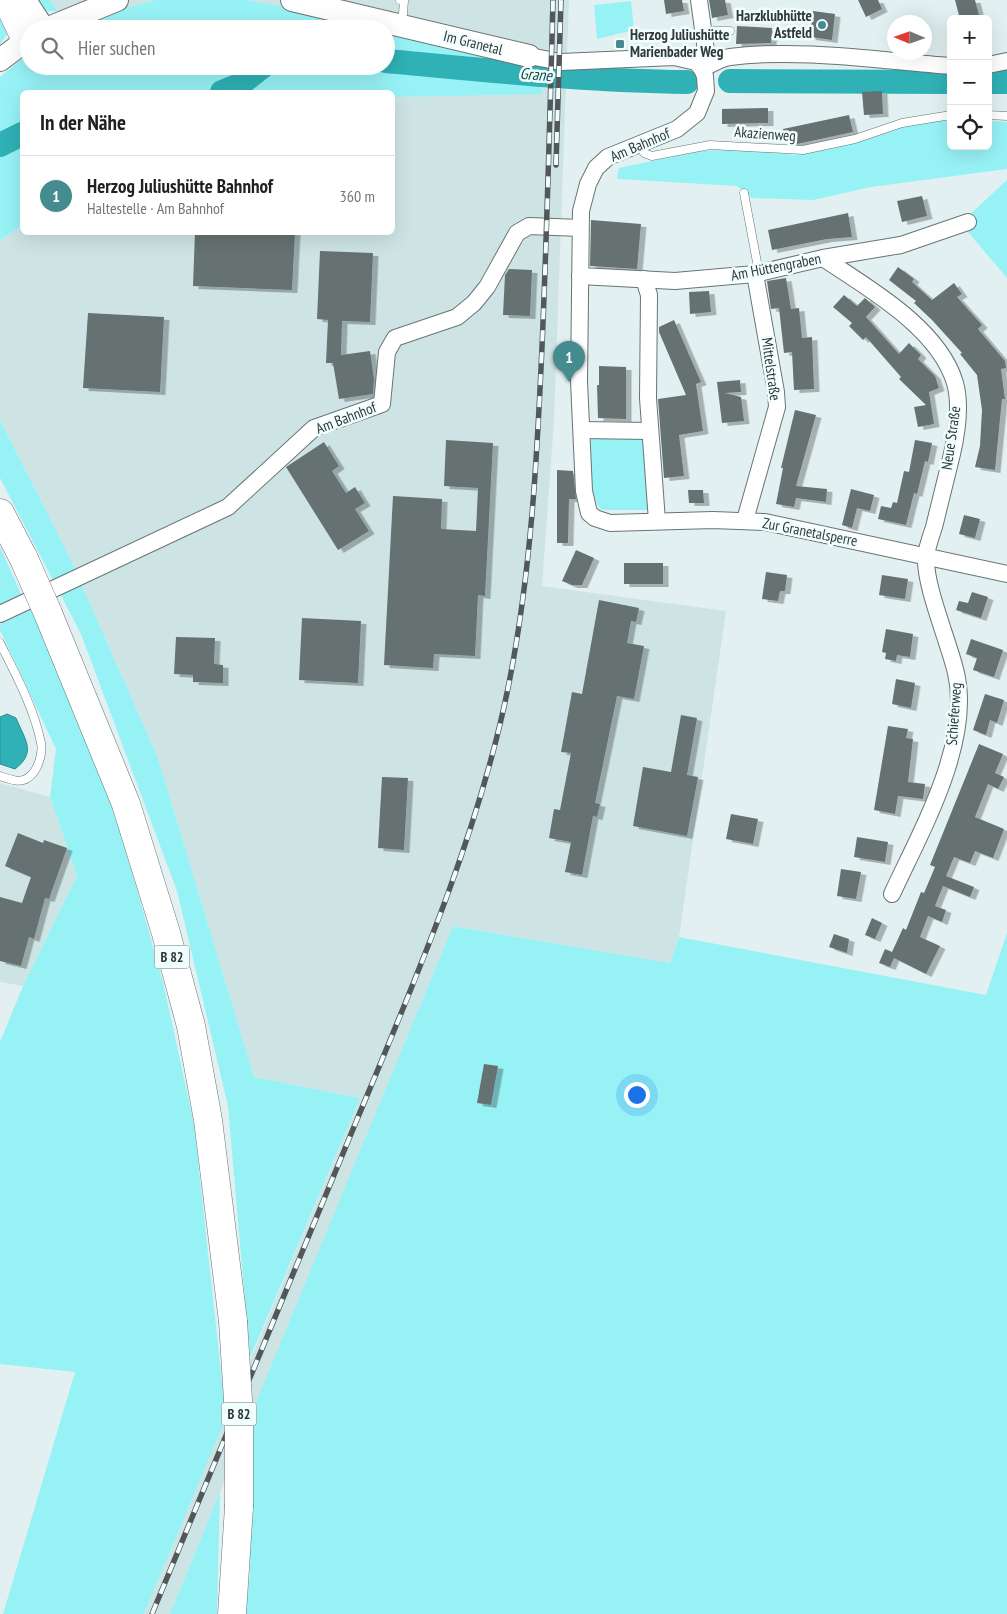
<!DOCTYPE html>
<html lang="de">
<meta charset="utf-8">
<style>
:root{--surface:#fff;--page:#f6f6f6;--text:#202124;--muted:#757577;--line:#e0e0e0;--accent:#448c8f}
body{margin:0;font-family:"PT Sans Narrow",sans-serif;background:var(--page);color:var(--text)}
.controls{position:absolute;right:15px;top:15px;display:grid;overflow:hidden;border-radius:8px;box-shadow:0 5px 20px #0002}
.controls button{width:45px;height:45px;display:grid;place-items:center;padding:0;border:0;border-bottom:1px solid var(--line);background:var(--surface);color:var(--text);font:25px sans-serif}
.compass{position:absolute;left:887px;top:15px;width:45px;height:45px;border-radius:50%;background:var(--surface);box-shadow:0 5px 20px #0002;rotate:272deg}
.you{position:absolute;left:636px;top:1094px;width:18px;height:18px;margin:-12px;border:4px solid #fff;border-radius:50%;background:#1a73e8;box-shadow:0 0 0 8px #1a73e833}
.badge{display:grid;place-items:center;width:32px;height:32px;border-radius:50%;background:var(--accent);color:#fff;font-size:16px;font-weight:700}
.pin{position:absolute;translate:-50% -41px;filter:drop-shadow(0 1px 2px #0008)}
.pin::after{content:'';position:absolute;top:26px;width:18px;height:15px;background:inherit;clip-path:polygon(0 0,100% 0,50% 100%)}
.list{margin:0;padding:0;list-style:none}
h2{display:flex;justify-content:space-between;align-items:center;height:65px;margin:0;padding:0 20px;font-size:21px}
h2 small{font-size:16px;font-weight:400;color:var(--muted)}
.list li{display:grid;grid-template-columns:32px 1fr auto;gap:15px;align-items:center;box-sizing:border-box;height:80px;padding:0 20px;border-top:1px solid var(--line)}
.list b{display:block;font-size:19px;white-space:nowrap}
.list p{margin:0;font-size:16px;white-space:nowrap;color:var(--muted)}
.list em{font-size:16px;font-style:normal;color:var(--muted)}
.icon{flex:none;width:28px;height:28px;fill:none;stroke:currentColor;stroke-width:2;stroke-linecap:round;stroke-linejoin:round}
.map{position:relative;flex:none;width:1007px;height:1614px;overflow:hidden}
.search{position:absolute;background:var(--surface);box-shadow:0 5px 20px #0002;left:20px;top:20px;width:375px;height:55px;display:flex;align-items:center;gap:12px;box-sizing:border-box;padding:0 18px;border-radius:28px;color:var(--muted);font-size:19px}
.panel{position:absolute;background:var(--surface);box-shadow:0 5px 20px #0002;left:20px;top:90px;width:375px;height:145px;border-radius:8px}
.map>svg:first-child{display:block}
.built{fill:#cee4e4}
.green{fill:#97f2f6}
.water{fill:#2fb1b6;stroke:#308d90}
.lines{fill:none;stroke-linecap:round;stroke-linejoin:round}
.river{stroke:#2fb1b6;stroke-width:24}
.building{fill:#667172;filter:url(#shadow)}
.lane-casing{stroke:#687474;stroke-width:9}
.street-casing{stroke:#687474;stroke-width:18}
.secondary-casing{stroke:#687474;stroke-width:24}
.primary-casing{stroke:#687474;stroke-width:27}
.highway-casing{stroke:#687474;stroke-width:29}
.lane{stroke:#fff;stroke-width:8}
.street{stroke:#fff;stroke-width:16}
.secondary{stroke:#fff;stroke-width:22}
.primary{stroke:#fff;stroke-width:25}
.highway{stroke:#fff;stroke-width:28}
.rail-casing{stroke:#525859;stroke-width:5.5}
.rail{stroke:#f1fefe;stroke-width:4;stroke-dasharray:11;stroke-linecap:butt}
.highway-bridge-casing{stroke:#687474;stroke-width:29;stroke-linecap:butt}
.highway-bridge{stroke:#fff;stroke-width:28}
.poi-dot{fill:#448c8f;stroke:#f1fefe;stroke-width:2}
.labels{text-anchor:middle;stroke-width:5;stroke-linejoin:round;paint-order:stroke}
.shield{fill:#f1fefe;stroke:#6c7374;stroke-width:1}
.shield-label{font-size:14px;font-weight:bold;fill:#333839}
.poi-label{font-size:15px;font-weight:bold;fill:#333839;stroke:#f1fefe;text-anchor:end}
.street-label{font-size:15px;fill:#333839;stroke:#f1fefe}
.water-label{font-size:16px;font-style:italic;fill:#144a4d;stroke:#f1fefe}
</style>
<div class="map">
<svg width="1007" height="1614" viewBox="0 0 1007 1614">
<defs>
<filter id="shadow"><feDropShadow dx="5.5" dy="3" stdDeviation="0" flood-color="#0004"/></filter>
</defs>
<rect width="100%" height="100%" fill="#e3f0f1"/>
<g class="built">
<polygon points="50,0 156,0 82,23 58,11"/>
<polygon points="247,0 569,0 554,420 542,586 726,611 679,937 670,963 453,926 170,1614 144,1614 360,1098 254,1077 158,758 69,556 0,420 0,240 22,226 22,232 392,232 393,97 542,93 539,67 314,12"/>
<polygon points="0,783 50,797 77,876 23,986 0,982"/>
</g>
<g class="green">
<polygon points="0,0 8,33 0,44"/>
<polygon points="31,0 50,0 58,11 47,11"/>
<polygon points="156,0 247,0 314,12 382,29 71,29 112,12"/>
<polygon points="631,1 634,30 597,39 594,5"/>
<polygon points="386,30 539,68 542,94 393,97 392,92 22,92 22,226 0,240 0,77 29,53 29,66 386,66"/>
<polygon points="951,120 951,146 988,146 988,121 1007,122 1007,169 871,187 813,200 752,198 737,186 617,179 619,168 700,151 752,149 795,155 856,142 914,123"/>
<polygon points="1007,180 1007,278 967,231 966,218"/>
<polygon points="0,420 69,556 158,758 254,1077 360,1098 250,1358 228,1106 177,891 81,634 0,478"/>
<path d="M644 437 650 510H602C587 498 592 457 591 438Z"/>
<polygon points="0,547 22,596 0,605"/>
<polygon points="31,609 66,687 120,829 163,982 194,1124 226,1418 144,1614 3,1614 75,1372 0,1364 0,1042 23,986 77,876 50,797 56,749 0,630 0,624"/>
<polygon points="453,926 670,963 679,937 986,995 1007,933 1007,1614 245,1614 250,1575 252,1412"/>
<polygon points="220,1492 217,1614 170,1614"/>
</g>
<path class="water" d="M7 714 16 718C25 740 37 752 15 769L0 764V717Z"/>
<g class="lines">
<g class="river">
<path d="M386 61C486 70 587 81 687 82"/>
<polyline points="730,81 951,82"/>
<polyline points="988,82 1007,82"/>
<polyline points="222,92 239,85 263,66"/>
<polyline points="0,145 22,134"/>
</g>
</g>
<g class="building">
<polygon points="664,0 682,0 684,11 666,14"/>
<polygon points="709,0 725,0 728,15 712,18"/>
<polygon points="858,0 878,0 882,9 866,17"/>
<polygon points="955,0 975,0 980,19 960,19"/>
<polygon points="813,11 835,14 832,40 810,37"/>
<polygon points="737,26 772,28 771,43 736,44"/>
<polygon points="882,91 883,114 864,115 862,92"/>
<polygon points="768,108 768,123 722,124 722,109"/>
<polygon points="849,115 853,132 797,144 786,143 783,129"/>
<polygon points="922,196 927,216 902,222 897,201"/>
<polygon points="848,213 852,237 827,239 772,250 768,230"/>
<polygon points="591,220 641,224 637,269 590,266"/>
<polygon points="195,232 295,232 292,290 193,286"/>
<polygon points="320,251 373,253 370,322 342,321 341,355 370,351 374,379 373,394 339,399 333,363 326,363 328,320 317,319"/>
<polygon points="898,267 914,279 912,282 932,300 954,283 962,294 957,297 982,325 978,329 1005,361 1006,368 1001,369 1005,399 1002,399 995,470 975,467 980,446 982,410 977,375 960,354 962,353 932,320 914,303 916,301 889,280"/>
<polygon points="509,269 532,270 530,316 503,315 505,275"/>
<polygon points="786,278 791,309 799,308 802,338 812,337 814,389 794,390 792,352 784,353 779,308 771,309 767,281"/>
<polygon points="709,291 711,312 690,314 689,292"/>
<polygon points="844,295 857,306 865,298 875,307 866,317 899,354 909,343 921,355 918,359 935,376 939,388 929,392 934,424 918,427 914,407 926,405 899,379 901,377 866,337 863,340 849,326 852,323 833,307"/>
<polygon points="88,313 164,317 160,392 83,388"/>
<polygon points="674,320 701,382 696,384 703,431 679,435 684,476 664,478 658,399 686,395 659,332 659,327"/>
<polygon points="599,366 626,367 626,419 598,418 597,385 599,385"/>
<polygon points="740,380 741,392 725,393 741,397 744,421 722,423 717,382"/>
<polygon points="795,410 816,415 796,486 827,489 826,502 796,498 794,507 776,504 783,468 781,468"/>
<polygon points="446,440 493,443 485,596 478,595 475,656 434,654 433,668 384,665 393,496 442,499 441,529 476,531 478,488 444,486"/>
<polygon points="915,440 932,443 928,462 925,461 917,494 914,493 906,525 878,519 881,506 891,508 893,502 897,503 904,471 909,472"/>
<polygon points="324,442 339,466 332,471 346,493 355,487 365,503 355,509 369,531 338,550 286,467"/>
<polygon points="557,470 573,471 576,499 569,499 568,543 557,543"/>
<polygon points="851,489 874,495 870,511 857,508 852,528 842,525"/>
<polygon points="688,490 703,490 704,503 689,503"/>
<polygon points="964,515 980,519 975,538 959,534"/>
<polygon points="576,550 594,558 582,585 572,585 562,581"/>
<rect x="624" y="563" width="39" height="21"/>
<polygon points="766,572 787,575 785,591 780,591 778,601 762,599"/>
<polygon points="882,575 908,579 905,599 879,595"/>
<polygon points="972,592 988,597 981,618 956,610 959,601 968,603"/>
<polygon points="599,600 639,608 636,622 631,621 627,643 644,646 634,699 617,696 595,803 600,804 597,817 593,816 582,875 565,872 571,842 549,838 554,809 560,810 571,753 561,752 572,692 582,694"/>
<polygon points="302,618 361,621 358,683 299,680"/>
<polygon points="886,629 913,634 910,657 897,655 896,661 885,659 886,653 882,652"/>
<polygon points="176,637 215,638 214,664 223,665 223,683 193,682 193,675 174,674"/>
<polygon points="971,639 1003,650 994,677 973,670 977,658 966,654"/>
<polygon points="896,679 915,683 911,708 892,704"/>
<polygon points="985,694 1004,700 997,723 990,720 986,735 973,730"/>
<polygon points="681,715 697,718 687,775 698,777 687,836 633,826 643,767 671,772"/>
<polygon points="888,726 908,729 906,738 913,739 908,782 925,784 923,799 898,796 895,814 874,810"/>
<polygon points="979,744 1003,754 995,773 1004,777 998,789 988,784 975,817 1004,829 993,858 975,851 970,863 954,857 946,876 974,887 970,897 943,886 935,906 946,910 942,922 928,916 920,937 940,946 926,974 894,958 890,967 879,963 885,949 892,952 903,928 906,930 921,892 924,893 935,867 930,865"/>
<polygon points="382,777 408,778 404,850 378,848"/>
<polygon points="731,814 758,819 753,844 726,839"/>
<polygon points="18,833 43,843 44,840 67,848 49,899 45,898 34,939 29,937 21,966 0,961 0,897 22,903 31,877 5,866"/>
<polygon points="857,837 888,842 885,862 854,857"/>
<polygon points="841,869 861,872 856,899 837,896"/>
<polygon points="872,918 882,923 875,939 865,935"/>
<polygon points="834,934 849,939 847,953 829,947"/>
<polygon points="484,1064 498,1066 491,1105 477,1103"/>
</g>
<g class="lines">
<g class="lane-casing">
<g id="lane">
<polyline points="400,0 404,1 402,25"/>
<polyline points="704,31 730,31"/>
<polyline points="988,115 1007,116"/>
<polyline points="641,143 644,153 652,156 710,145 803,150 855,139 902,123 951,115"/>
<polyline points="744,193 759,273"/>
<path d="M0 643C16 675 34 708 41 743 43 751 39 765 34 772 24 785 14 781 0 776"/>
</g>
</g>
<g class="street-casing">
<g id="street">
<polyline points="699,0 706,51 702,69"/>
<polyline points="529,56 561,62 674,57 696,62 702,69 705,76 706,91 697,113 677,129 608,157 596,168 588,184 581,211 579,381 584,491 589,513 595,518 610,523 713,520 765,522 1007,574"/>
<polyline points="988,65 1007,61"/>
<path d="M702 69C710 65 721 58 730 57 798 48 882 61 951 66"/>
<path d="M823 258C868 288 939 328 955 383 961 404 957 432 952 454 946 478 940 502 934 527 931 536 927 547 926 556 924 585 949 642 956 673 972 743 921 831 892 894"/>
<polyline points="580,276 675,281 755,274 823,258 901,245 968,222"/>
<polyline points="644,279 649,295 648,398 657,521"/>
<polyline points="582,430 649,431"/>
<polyline points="745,520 777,407 776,392 755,274"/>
<polyline points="0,614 228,507 314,428 382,404 387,352 395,338 457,317 474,303 487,287 517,233 529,226 580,228"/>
</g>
</g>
<g class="secondary-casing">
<g id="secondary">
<polyline points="292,0 529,56"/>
<polyline points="46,29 117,0"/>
<polyline points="0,60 29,38"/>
</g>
</g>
<g class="primary-casing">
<polyline id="primary" points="23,0 42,29"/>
</g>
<g class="highway-casing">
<g id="highway">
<polyline points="7,0 26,40"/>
<polyline points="0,513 24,559"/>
<polyline points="47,611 126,804 166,933 191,1026 208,1120 233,1321"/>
<polyline points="232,1614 239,1507"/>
</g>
</g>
<use href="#lane" class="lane"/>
<use href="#street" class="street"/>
<use href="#secondary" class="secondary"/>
<use href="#primary" class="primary"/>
<use href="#highway" class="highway"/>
<g class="rail-casing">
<g id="rail">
<polyline points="556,165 561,0"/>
<path d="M152 1614C220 1450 288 1286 356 1122 414 983 480 831 509 683 531 572 537 459 542 347 547 231 550 116 553 0"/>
</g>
</g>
<use href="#rail" class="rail"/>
<g class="highway-bridge-casing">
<g id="highway-bridge">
<polyline points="24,559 47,611"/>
<polyline points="233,1321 239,1416 239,1507"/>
</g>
</g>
<use href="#highway-bridge" class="highway-bridge"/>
</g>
<g class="poi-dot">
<circle cx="822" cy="25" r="5"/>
<rect x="615" y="39" width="10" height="10" rx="2.5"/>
</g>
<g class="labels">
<g class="shield">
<rect x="154.5" y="945.5" width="35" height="23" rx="4"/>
<rect x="221.5" y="1402.5" width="35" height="23" rx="4"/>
</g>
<g class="shield-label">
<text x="172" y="962">B 82</text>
<text x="239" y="1419">B 82</text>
</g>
<g class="poi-label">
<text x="812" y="21">Harzklubhütte<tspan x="812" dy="17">Astfeld</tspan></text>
<text x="630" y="40" text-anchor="start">Herzog Juliushütte<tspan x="630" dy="17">Marienbader Weg</tspan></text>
</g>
<g class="street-label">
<text transform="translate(473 43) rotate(14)" y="5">Im Granetal</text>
<text transform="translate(765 134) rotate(4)" y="5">Akazienweg</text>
<text transform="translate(640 145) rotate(-23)" y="5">Am Bahnhof</text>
<text transform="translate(776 267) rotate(-11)" y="5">Am Hüttengraben</text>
<text transform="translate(771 369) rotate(82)" y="5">Mittelstraße</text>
<text transform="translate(346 418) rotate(-21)" y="5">Am Bahnhof</text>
<text transform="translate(951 438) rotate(-82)" y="5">Neue Straße</text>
<text transform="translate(810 532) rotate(11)" y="5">Zur Granetalsperre</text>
<text transform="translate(954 714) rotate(-86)" y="5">Schieferweg</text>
</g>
<g class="water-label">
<text transform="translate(536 74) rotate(4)" y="6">Grane</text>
</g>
</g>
</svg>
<div class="controls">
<button>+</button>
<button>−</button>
<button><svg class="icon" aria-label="locate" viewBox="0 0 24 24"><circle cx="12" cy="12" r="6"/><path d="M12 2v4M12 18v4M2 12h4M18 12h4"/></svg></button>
</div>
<svg class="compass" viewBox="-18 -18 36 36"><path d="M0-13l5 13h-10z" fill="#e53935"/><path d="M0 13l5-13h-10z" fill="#757577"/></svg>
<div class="you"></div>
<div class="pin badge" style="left:569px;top:382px">1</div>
<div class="search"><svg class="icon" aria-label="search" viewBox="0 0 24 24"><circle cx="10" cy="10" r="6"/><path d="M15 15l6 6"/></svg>Hier suchen</div>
<section class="panel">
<h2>In der Nähe<small></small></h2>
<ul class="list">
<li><span class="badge">1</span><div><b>Herzog Juliushütte Bahnhof</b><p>Haltestelle · Am Bahnhof</p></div><em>360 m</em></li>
</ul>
</section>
</div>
